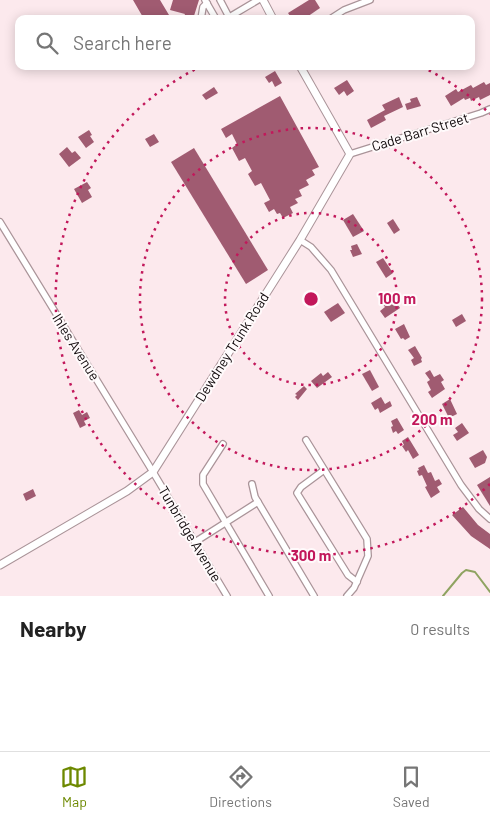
<!DOCTYPE html>
<style>
:root{--surface:#fff;--page:#f2f2f2;--text:#222;--muted:#767676;--line:#e0e0e0;--accent:#6d8900}
body{margin:0;font-family:Barlow,sans-serif;background:var(--page);color:var(--text)}
.list{margin:0;padding:0;list-style:none}
h2{display:flex;justify-content:space-between;align-items:center;height:65px;margin:0;padding:0 20px;font-size:21px}
h2 small{font-size:16px;font-weight:400;color:var(--muted)}
.icon{flex:none;width:28px;height:28px;fill:none;stroke:currentColor;stroke-width:2;stroke-linecap:round;stroke-linejoin:round}
.map{position:relative;flex:none;width:490px;height:596px;overflow:hidden}
.search{position:absolute;background:var(--surface);box-shadow:0 2px 12px #0003;left:15px;right:15px;top:15px;height:55px;display:flex;align-items:center;gap:12px;box-sizing:border-box;padding:0 18px;border-radius:10px;color:var(--muted);font-size:19px}
.sheet{height:155px;background:var(--surface)}
nav{display:flex;justify-content:space-around;align-items:center;box-sizing:border-box;height:70px;border-top:1px solid var(--line);background:var(--surface);font-size:14px;color:var(--muted)}
nav a{display:grid;justify-items:center;gap:2px}
nav .on{color:var(--accent)}
.map>svg:first-child{display:block}
.lines{fill:none;stroke-linecap:round;stroke-linejoin:round}
.stream{stroke:#8fa361;stroke-width:2}
.building{fill:#a05b71}
.minor-casing{stroke:#aa9499;stroke-width:8}
.major-casing{stroke:#aa9499;stroke-width:9}
.minor{stroke:#fff;stroke-width:5.5}
.major{stroke:#fff;stroke-width:7}
.ring{fill:none;stroke:#c2185b;stroke-width:2.5;stroke-dasharray:2.5 5}
.labels{text-anchor:middle;stroke-width:4;stroke-linejoin:round;paint-order:stroke}
.street-label{font-size:14px;fill:#10090b;stroke:#fffafb}
.centre{fill:#c2185b;stroke:#fffafb;stroke-width:2.5}
.ring-label{font-size:15px;text-anchor:middle;font-weight:bold;fill:#c2185b;stroke:#fffafb;stroke-width:4;stroke-linejoin:round;paint-order:stroke}
</style>
<div class="map">
<svg width="490" height="596" viewBox="0 0 490 596">
<rect width="100%" height="100%" fill="#fce9ed"/>
<g class="lines">
<polyline class="stream" points="443,596 462,573 466,570 475,572 490,592"/>
</g>
<g class="building">
<polygon points="133,0 160,0 169,15 167,16 168,19 144,19"/>
<polygon points="173,0 199,0 193,19 183,19 185,14 170,10"/>
<polygon points="309,0 315,0 320,8 304,19 292,19 288,13"/>
<polygon points="275,71 282,83 275,87 272,81 269,83 265,77"/>
<polygon points="347,80 354,91 347,96 344,91 339,95 334,88"/>
<polygon points="484,82 486,85 490,83 490,95 480,100 479,97 471,101 470,98 465,100 464,98 451,106 445,96 456,89 458,92 471,85 473,88"/>
<polygon points="214,87 218,93 206,100 202,95"/>
<polygon points="280,96 319,167 312,170 315,175 306,180 309,185 299,190 302,196 295,199 298,203 290,207 293,213 283,218 280,213 277,214 274,209 269,212 264,203 270,200 261,183 255,186 248,174 252,171 245,158 239,161 232,148 237,144 232,134 226,138 221,129"/>
<polygon points="399,97 403,107 384,116 386,120 371,128 367,120 385,110 382,105"/>
<polygon points="417,97 421,106 407,110 405,104 411,102 410,99"/>
<polygon points="89,130 92,135 90,136 94,142 86,148 78,137"/>
<polygon points="154,134 159,142 150,147 145,139"/>
<polygon points="67,147 72,153 75,151 81,158 69,167 59,154"/>
<polygon points="194,148 268,270 246,284 171,162"/>
<polygon points="87,182 91,188 88,190 92,197 82,203 74,189"/>
<polygon points="353,214 364,231 353,237 343,220"/>
<polygon points="393,219 400,230 394,234 387,223"/>
<polygon points="357,244 362,254 353,257 350,250 352,250 351,246"/>
<polygon points="383,258 393,273 386,278 376,262"/>
<polygon points="389,297 392,302 395,300 400,308 385,318 380,311 385,307 381,302"/>
<polygon points="338,303 345,313 331,322 324,312"/>
<polygon points="462,314 466,321 456,327 452,320"/>
<polygon points="404,324 410,337 405,340 403,338 401,339 395,329"/>
<polygon points="415,346 422,358 421,359 422,362 414,366 411,360 414,358 408,350"/>
<polygon points="370,370 379,387 372,391 362,374"/>
<polygon points="430,370 434,377 440,374 444,380 441,382 445,389 432,398 428,392 431,390 427,382 430,380 425,373"/>
<polygon points="328,372 332,377 317,388 311,381 321,373 323,376"/>
<polygon points="304,386 307,389 298,400 295,397 297,395 295,394"/>
<polygon points="381,397 385,404 390,401 392,406 380,413 378,408 375,410 371,403"/>
<polygon points="450,399 457,414 449,418 442,404"/>
<polygon points="79,410 82,415 87,412 90,418 84,421 86,425 80,428 73,413"/>
<polygon points="397,418 404,430 398,434 396,431 393,433 391,427 393,426 391,421"/>
<polygon points="462,423 469,433 457,441 453,435 458,432 455,428"/>
<polygon points="408,437 419,455 413,459 408,450 406,452 402,446 404,445 402,441"/>
<polygon points="483,450 487,457 485,463 475,468 469,458"/>
<polygon points="424,465 428,473 431,472 435,481 439,479 442,484 437,487 440,492 431,498 425,487 427,486 422,475 419,476 417,471 419,470 418,468"/>
<polygon points="490,477 490,506 477,485"/>
<polygon points="33,489 36,496 26,501 23,494"/>
<polygon points="463,507 478,525 490,534 490,549 471,536 452,515"/>
</g>
<g class="lines">
<g class="minor-casing">
<g id="minor">
<polyline points="205,0 216,19"/>
<polyline points="220,0 229,17"/>
<polyline points="201,19 203,7 207,3"/>
<polyline points="226,19 258,0"/>
<polyline points="330,19 344,10 370,0"/>
<polyline points="350,154 481,113 490,109"/>
<polyline points="0,222 153,472 227,596"/>
<polyline points="300,240 311,247 331,270 461,485 479,509 490,519"/>
<polyline points="306,440 367,539 368,556 354,588 347,596"/>
<polyline points="223,444 203,475 203,484 269,596"/>
<polyline points="324,470 301,487 297,493 348,575 357,582"/>
<polyline points="252,484 255,497 314,596"/>
<polyline points="195,542 258,502"/>
</g>
</g>
<g class="major-casing">
<g id="major">
<polyline points="263,0 273,19"/>
<polyline points="0,565 127,491 153,472 300,240 350,154 300,66"/>
</g>
</g>
<use href="#minor" class="minor"/>
<use href="#major" class="major"/>
</g>
<g class="ring">
<circle cx="311" cy="299" r="86"/>
<circle cx="311" cy="299" r="171"/>
<path d="M490 484A257 257 0 1 1 200 67M422 67A257 257 0 0 1 490 114"/>
</g>
<g class="labels">
<g class="street-label">
<text transform="translate(420 132) rotate(-17)" y="5">Cade Barr Street</text>
<text transform="translate(76 347) rotate(58)" y="5">Ihles Avenue</text>
<text transform="translate(232 347) rotate(-58)" y="5">Dewdney Trunk Road</text>
<text transform="translate(190 534) rotate(59)" y="5">Tunbridge Avenue</text>
</g>
</g>
<circle cx="311" cy="299" r="8" class="centre"/>
<g class="ring-label">
<text x="397" y="304">100 m</text>
<text x="432" y="425">200 m</text>
<text x="311" y="561">300 m</text>
</g>
</svg>
<div class="search"><svg class="icon" aria-label="search" viewBox="0 0 24 24"><circle cx="10" cy="10" r="6"/><path d="M15 15l6 6"/></svg>Search here</div>
</div>
<section class="sheet">
<h2>Nearby<small>0 results</small></h2>
<ul class="list">
</ul>
</section>
<nav>
<a class="on"><svg class="icon" aria-label="map" viewBox="0 0 24 24"><path d="M3 6l6-2 6 2 6-2v14l-6 2-6-2-6 2zM9 4v14M15 6v14"/></svg>Map</a>
<a><svg class="icon" aria-label="directions" viewBox="0 0 24 24"><path d="M12 3l9 9-9 9-9-9zM9 14v-3h6M13 9l2 2-2 2"/></svg>Directions</a>
<a><svg class="icon" aria-label="saved" viewBox="0 0 24 24"><path d="M7 4h10v16l-5-4-5 4z"/></svg>Saved</a>
</nav>
